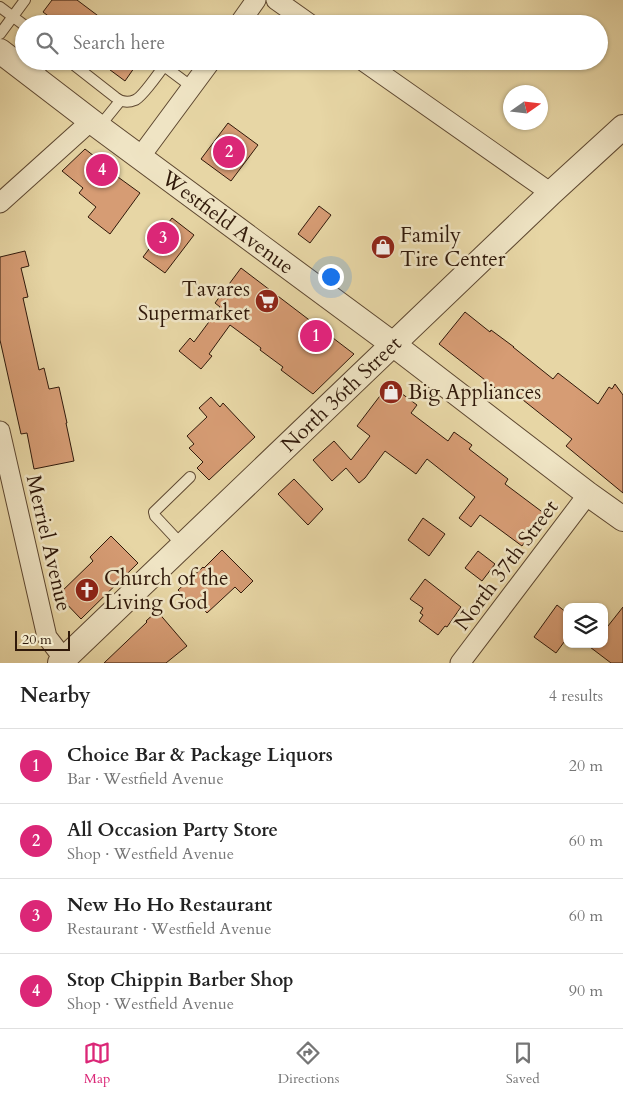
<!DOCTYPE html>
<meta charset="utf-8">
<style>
:root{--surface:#fff;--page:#f6f6f6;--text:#222;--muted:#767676;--line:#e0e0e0;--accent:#db2777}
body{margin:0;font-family:Cardo,serif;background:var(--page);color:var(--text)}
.controls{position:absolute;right:15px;bottom:15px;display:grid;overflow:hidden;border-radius:10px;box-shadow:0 1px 4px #0004}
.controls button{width:45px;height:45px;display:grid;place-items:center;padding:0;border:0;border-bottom:1px solid var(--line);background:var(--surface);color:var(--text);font:25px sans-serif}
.compass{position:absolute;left:503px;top:85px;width:45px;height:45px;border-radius:50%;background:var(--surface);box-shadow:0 1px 4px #0004;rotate:76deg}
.scale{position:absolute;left:15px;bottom:12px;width:55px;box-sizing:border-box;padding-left:5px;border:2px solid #30190a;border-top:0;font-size:14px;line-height:18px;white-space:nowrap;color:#30190a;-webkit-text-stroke:4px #efe4c4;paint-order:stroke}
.you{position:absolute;left:330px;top:276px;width:18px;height:18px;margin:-12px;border:4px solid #fff;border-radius:50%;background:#1a73e8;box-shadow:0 0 0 8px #1a73e833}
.badge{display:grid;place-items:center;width:32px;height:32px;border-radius:50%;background:var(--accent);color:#fff;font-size:16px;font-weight:700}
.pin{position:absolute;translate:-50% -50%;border:2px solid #fff;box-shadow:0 1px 5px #0006}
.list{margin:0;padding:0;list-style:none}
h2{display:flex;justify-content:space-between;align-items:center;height:65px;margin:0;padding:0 20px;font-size:21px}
h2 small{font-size:16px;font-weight:400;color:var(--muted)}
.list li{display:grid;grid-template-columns:32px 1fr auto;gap:15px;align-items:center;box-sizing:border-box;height:75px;padding:0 20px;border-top:1px solid var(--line)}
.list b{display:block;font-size:19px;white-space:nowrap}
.list p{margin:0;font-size:16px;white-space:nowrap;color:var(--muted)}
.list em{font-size:16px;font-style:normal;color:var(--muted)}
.icon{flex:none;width:28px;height:28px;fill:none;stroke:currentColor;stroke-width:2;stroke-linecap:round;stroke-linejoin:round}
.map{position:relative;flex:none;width:623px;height:663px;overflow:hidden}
.search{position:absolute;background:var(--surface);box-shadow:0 1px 4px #0004;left:15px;right:15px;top:15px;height:55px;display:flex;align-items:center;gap:12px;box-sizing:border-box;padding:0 18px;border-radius:28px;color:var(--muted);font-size:19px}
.sheet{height:365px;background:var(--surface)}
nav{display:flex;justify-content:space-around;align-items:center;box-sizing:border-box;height:70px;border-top:1px solid var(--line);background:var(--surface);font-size:14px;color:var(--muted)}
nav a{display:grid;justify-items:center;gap:2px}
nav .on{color:var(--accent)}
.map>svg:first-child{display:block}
.building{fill:#d69c74;stroke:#30190a}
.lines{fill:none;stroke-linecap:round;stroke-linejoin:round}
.service-casing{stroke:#5e4831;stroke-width:12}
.minor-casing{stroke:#5e4831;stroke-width:21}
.tertiary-casing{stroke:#5e4831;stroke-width:26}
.service{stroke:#efe4c4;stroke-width:10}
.minor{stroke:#efe4c4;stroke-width:19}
.tertiary{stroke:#efe4c4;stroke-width:24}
.labels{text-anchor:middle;stroke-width:5;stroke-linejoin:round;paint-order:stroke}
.street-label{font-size:21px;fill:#30190a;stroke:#efe4c4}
.poi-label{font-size:21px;fill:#30190a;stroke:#efe4c4;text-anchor:start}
</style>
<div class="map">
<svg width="623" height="663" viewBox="0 0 623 663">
<rect width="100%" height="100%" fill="#e7d6a5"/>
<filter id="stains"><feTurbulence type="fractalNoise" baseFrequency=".004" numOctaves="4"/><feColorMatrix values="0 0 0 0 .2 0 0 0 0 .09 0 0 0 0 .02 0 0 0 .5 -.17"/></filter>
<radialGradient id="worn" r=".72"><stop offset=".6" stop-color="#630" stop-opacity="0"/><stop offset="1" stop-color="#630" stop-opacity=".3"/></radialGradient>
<g class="building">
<polygon points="52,0 77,0 109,24 59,24 43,12"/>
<polygon points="98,61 139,61 125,81"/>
<polygon points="228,123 258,145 231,181 201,159"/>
<polygon points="85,149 112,170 111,172 140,193 110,234 88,217 96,207 79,193 83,188 62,171"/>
<polygon points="319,206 331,215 310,243 298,234"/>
<polygon points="172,218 194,235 165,273 143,257"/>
<polygon points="25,251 29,266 21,268 28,297 23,298 39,370 44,368 49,389 59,387 67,423 66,423 74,461 34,469 27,433 21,434 0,340 0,257"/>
<polygon points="241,268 354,354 313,394 281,370 283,367 260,350 261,348 230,325 209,354 212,356 201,369 179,351 190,338 194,342 220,307 215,303"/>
<polygon points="465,312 490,332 491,330 514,347 513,347 553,379 558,373 598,404 609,387 612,389 615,384 623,395 623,493 566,446 572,439 513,392 508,398 439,344"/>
<polygon points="389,384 417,405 411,413 448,441 454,432 472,445 469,449 508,479 505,484 545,514 522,546 480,515 471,527 459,518 475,497 427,459 416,474 385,451 365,478 359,483 346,468 332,481 313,460 334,441 351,460 370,436 357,426"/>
<polygon points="211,397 220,407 223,403 255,437 209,480 197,468 203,462 189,448 194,444 187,436 207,417 199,408"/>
<polygon points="294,479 323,509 308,525 278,494"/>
<polygon points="423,518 445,534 429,556 408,540"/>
<polygon points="111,536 138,563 81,619 58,595 93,561 90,557"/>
<polygon points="222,550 253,581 241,593 235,587 207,613 193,598 189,602 178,590 203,567 204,568"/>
<polygon points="478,551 495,564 482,581 465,568"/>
<polygon points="425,579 461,607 447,627 445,626 438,635 419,621 423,615 420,613 423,608 410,599"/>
<polygon points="557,605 567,613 567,638 556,653 534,637"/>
<polygon points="623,607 623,663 611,663 586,644 604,644 604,631"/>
<polygon points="157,611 187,646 166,663 104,663 147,622 146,621"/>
</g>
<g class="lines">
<g class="service-casing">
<g id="service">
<polyline points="0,7 24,25"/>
<polyline points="0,34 25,0"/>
<path d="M69 61 115 97C121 102 128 103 135 100 141 98 159 73 164 66L192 87"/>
<polyline points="34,77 46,61"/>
<polyline points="99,127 120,101"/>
<polyline points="183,546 155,516 154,512 190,477"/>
</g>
</g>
<g class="minor-casing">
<g id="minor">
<polyline points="276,0 310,24"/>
<polyline points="239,24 256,0"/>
<polyline points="363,61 551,193"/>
<polyline points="140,157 211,61"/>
<polyline points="0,203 91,121"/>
<polyline points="0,431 47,637 67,663"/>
<polyline points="460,663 588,494"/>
</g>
</g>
<g class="tertiary-casing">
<g id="tertiary">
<path id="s1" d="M0 51 99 127 394 345 588 494 623 519"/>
<path id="s2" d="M60 663 551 193 623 127"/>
</g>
</g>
<use href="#service" class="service"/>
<use href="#minor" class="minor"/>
<use href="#tertiary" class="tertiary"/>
</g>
<defs>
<g id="shop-disc" transform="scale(1.25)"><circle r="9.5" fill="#8f2418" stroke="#efe4c4"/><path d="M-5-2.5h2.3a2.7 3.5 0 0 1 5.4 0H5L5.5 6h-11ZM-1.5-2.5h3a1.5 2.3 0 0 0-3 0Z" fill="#fff"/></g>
<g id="supermarket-disc" transform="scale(1.25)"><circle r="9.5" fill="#8f2418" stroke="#efe4c4"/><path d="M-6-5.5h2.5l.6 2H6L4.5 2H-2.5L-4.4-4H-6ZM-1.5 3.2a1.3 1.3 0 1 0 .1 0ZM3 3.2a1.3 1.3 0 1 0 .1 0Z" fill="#fff"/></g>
<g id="church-disc" transform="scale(1.25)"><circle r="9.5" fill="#8f2418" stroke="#efe4c4"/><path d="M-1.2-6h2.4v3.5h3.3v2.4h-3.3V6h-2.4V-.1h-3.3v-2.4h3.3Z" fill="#fff"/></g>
</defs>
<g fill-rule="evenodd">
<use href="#shop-disc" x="383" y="247"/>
<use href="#supermarket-disc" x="267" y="301"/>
<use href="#shop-disc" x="391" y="392"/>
<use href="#church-disc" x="87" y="590"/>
</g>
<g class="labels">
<g class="street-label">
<text dy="7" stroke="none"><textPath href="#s1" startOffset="285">Westfield Avenue</textPath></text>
<text dy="7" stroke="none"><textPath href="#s2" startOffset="389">North 36th Street</textPath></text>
<text transform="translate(49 543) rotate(77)" y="7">Merriel Avenue</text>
<text transform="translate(506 565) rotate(-53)" y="7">North 37th Street</text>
</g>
<g class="poi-label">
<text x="400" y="242">Family<tspan x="400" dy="24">Tire Center</tspan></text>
<text x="250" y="296" text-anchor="end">Tavares<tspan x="250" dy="24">Supermarket</tspan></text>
<text x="408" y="399">Big Appliances</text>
<text x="104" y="585">Church of the<tspan x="104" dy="24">Living God</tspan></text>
</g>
</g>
<rect width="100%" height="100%" filter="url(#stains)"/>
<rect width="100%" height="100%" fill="url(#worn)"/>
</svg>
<div class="controls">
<button><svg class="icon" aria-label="layers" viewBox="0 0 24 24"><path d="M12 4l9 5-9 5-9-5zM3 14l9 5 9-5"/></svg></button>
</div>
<svg class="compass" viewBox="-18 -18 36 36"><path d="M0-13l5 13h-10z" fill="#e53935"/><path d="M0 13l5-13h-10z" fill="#767676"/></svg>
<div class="scale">20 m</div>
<div class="you"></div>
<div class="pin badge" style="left:316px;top:336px">1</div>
<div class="pin badge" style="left:229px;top:152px">2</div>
<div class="pin badge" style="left:163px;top:238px">3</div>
<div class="pin badge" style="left:102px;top:170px">4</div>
<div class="search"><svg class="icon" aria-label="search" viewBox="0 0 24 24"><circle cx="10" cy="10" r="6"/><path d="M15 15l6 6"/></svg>Search here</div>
</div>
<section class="sheet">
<h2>Nearby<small>4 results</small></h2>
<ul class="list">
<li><span class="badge">1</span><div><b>Choice Bar &amp; Package Liquors</b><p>Bar · Westfield Avenue</p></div><em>20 m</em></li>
<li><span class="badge">2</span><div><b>All Occasion Party Store</b><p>Shop · Westfield Avenue</p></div><em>60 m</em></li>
<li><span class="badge">3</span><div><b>New Ho Ho Restaurant</b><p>Restaurant · Westfield Avenue</p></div><em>60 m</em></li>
<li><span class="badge">4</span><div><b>Stop Chippin Barber Shop</b><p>Shop · Westfield Avenue</p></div><em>90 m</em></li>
</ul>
</section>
<nav>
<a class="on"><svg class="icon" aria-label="map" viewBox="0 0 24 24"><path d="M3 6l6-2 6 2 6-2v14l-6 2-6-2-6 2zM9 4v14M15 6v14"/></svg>Map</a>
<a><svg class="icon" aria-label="directions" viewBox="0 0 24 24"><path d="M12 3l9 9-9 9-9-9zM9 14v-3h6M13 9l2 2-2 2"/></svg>Directions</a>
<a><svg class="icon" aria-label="saved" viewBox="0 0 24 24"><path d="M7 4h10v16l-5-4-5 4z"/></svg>Saved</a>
</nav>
